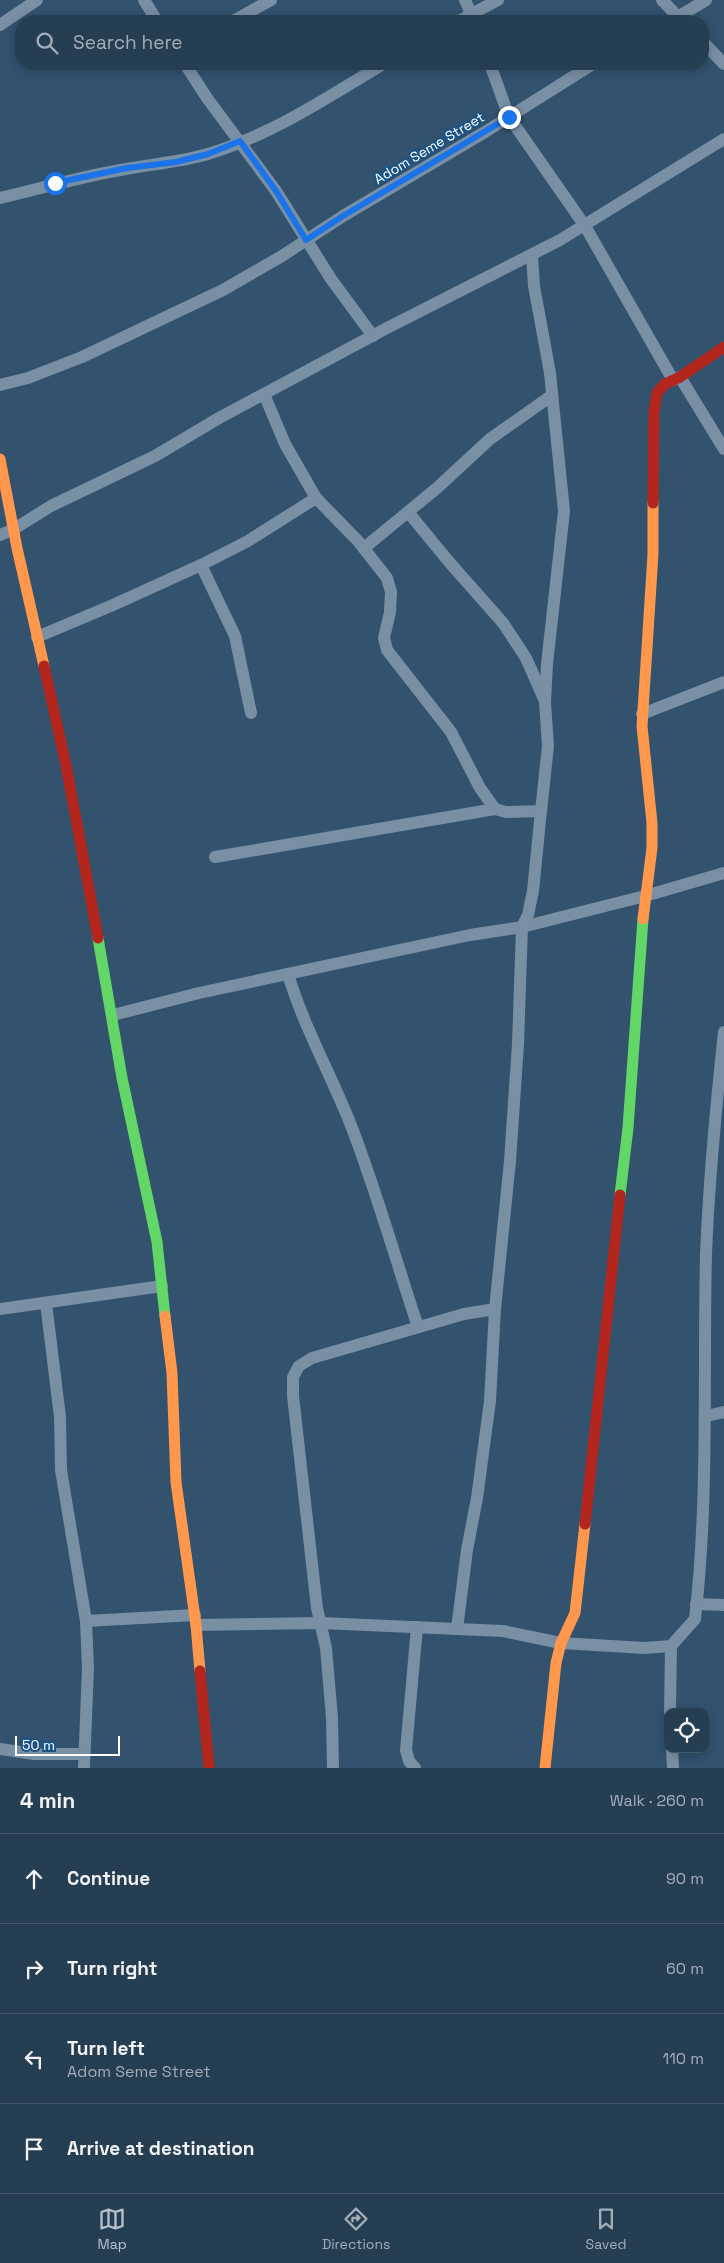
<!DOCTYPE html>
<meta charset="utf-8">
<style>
:root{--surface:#263e52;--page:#32495c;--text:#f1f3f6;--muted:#a4aeb8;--line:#425769;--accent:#b7c2cc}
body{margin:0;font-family:"Space Grotesk",sans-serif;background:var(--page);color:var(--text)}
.controls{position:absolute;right:15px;bottom:15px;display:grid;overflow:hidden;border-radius:10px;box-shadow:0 2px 12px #0003}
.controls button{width:45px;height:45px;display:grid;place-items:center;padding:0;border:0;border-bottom:1px solid var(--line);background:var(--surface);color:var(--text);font:25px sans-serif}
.scale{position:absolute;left:15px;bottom:12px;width:105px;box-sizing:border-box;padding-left:5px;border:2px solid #fff;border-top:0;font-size:14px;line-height:18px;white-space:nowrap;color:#fff;-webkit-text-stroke:4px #1a5387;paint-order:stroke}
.stop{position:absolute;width:15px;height:15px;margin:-11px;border:4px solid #1a73e8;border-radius:50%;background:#fff}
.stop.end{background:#1a73e8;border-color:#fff;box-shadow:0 1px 5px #0008}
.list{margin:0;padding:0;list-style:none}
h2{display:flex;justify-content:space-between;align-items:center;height:65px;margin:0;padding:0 20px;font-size:21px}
h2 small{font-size:16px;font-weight:400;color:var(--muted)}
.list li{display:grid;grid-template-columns:32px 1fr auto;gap:15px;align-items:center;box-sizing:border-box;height:90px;padding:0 20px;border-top:1px solid var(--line)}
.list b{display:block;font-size:19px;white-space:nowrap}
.list p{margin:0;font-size:16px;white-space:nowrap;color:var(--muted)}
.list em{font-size:16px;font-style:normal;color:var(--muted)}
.icon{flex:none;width:28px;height:28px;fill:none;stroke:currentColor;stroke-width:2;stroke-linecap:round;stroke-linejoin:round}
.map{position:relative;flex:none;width:724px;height:1768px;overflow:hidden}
.search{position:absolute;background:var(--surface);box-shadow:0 2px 12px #0003;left:15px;right:15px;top:15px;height:55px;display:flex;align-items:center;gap:12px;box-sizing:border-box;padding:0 18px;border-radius:20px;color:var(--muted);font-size:19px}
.sheet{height:425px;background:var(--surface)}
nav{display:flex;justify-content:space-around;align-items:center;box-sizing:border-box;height:70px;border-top:1px solid var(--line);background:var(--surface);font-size:14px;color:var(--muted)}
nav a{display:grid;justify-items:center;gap:2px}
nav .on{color:var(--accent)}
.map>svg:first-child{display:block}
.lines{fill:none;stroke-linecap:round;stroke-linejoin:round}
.street{stroke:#798fa4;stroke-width:12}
.fast{stroke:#63d668;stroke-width:11}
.slow{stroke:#ff974d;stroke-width:11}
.jam{stroke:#b3261e;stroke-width:11}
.route{stroke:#1a73e8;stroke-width:6}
.labels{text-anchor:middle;stroke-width:4;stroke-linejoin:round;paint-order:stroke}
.street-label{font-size:14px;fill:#fff;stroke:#1a5387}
</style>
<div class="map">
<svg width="724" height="1768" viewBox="0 0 724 1768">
<rect width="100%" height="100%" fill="#32526e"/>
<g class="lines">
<g class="street">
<polyline points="144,0 157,21"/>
<polyline points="465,0 474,21"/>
<polyline points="662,0 682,21"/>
<polyline points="233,21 271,0"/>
<polyline points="459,21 498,0"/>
<polyline points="671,21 706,0"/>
<polyline points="0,25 37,0"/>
<polyline points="703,42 724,64"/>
<polyline points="185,64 207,98 276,191 331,279 373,336"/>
<polyline points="490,64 509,117 585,226 673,380"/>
<path d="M0 198C42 188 83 176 126 169 153 164 180 162 208 154 271 135 327 98 383 64"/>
<polyline points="680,377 724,449"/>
<polyline points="0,385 28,378 82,357 223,290 282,256 343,216 485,132 593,64"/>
<polyline points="264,394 285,444 316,498 358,541 387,578 391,592 390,612 384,638 387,650 451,732 480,788 495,809"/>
<polyline points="408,512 450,563 503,623 526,658 544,699"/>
<polyline points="0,535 14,529 51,506 155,456 219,418 387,328 560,240 724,139"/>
<polyline points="364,548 437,488 490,439 551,396"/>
<polyline points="201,565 235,636 251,713"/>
<polyline points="37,637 113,605 201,565 248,541 316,498"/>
<polyline points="642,714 724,682"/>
<polyline points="215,857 495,809 506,812 541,811"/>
<path d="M288 974C304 1028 332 1076 352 1128 377 1193 396 1261 418 1327"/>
<polyline points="113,1015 199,993 470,935 522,927 645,896 724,873"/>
<polyline points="46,1303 60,1417 61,1470 86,1621 88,1668 84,1768"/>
<polyline points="0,1309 162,1286"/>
<polyline points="706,1416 724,1412"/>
<polyline points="696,1604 724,1605"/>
<polyline points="86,1621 195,1615"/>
<path d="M196 1625 321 1623 503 1631 561 1643 644 1648 671 1646 695 1619C709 1498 703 1376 706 1254 709 1179 716 1106 724 1032"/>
<polyline points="457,1629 467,1550 477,1498 490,1401 495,1309 510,1161 518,1044 522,927 528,915 533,891 541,811 548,746 545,702 547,664 564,511 550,373 534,286 532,255"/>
<polyline points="670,1712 671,1646"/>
<polyline points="0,1749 34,1754 84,1754"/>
<polyline points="672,1749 673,1768"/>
<polyline points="333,1768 332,1718 326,1648 317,1608 293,1396 293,1377 299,1366 312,1358 464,1314 495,1309"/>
<polyline points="415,1768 409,1761 406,1750 417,1627"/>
</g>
<g class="fast">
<polyline points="98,938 122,1078 157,1242 165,1316"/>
<polyline points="620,1195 628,1128 643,919"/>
</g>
<g class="slow">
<polyline points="0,459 17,548 44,666"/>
<polyline points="643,919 652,848 652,823 642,726 653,554 653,503"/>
<polyline points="165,1316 172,1373 176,1482 196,1625 200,1671"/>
<polyline points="545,1768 556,1663 561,1643 575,1613 585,1524"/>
</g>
<g class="jam">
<polyline points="653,503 654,412 657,393 665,384 680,377 724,347"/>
<polyline points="44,666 66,765 98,938"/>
<polyline points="585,1524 620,1195"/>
<polyline points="200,1671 209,1768"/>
</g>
</g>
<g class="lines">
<polyline class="route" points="55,183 127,168 176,162 208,154 240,141 276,191 306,240 343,216 509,117"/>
</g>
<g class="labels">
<g class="street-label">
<text transform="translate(429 148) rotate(-31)" y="5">Adom Seme Street</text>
</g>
</g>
</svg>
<div class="controls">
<button><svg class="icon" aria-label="locate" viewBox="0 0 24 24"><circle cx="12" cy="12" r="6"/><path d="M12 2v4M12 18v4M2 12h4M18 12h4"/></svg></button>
</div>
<div class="scale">50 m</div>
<div class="stop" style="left:55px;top:183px"></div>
<div class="stop end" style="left:509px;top:117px"></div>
<div class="search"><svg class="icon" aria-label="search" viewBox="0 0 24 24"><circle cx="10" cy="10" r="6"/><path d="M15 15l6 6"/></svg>Search here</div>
</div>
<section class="sheet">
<h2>4 min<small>Walk · 260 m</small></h2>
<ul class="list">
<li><svg class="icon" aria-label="ahead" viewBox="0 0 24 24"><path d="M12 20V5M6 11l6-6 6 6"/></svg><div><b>Continue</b></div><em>90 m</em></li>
<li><svg class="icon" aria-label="right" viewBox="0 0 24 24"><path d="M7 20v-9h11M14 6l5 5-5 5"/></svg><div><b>Turn right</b></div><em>60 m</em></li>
<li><svg class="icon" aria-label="left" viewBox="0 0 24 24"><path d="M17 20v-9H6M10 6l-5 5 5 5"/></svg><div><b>Turn left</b><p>Adom Seme Street</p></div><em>110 m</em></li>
<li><svg class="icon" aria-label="arrive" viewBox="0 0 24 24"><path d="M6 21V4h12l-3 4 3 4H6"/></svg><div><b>Arrive at destination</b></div></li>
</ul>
</section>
<nav>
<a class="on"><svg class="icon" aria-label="map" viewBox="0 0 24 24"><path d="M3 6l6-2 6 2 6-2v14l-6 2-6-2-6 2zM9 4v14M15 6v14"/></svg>Map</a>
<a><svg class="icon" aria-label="directions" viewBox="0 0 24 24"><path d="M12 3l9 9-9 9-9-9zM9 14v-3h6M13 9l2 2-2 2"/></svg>Directions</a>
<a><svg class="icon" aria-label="saved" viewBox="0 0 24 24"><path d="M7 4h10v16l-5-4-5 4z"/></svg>Saved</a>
</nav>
